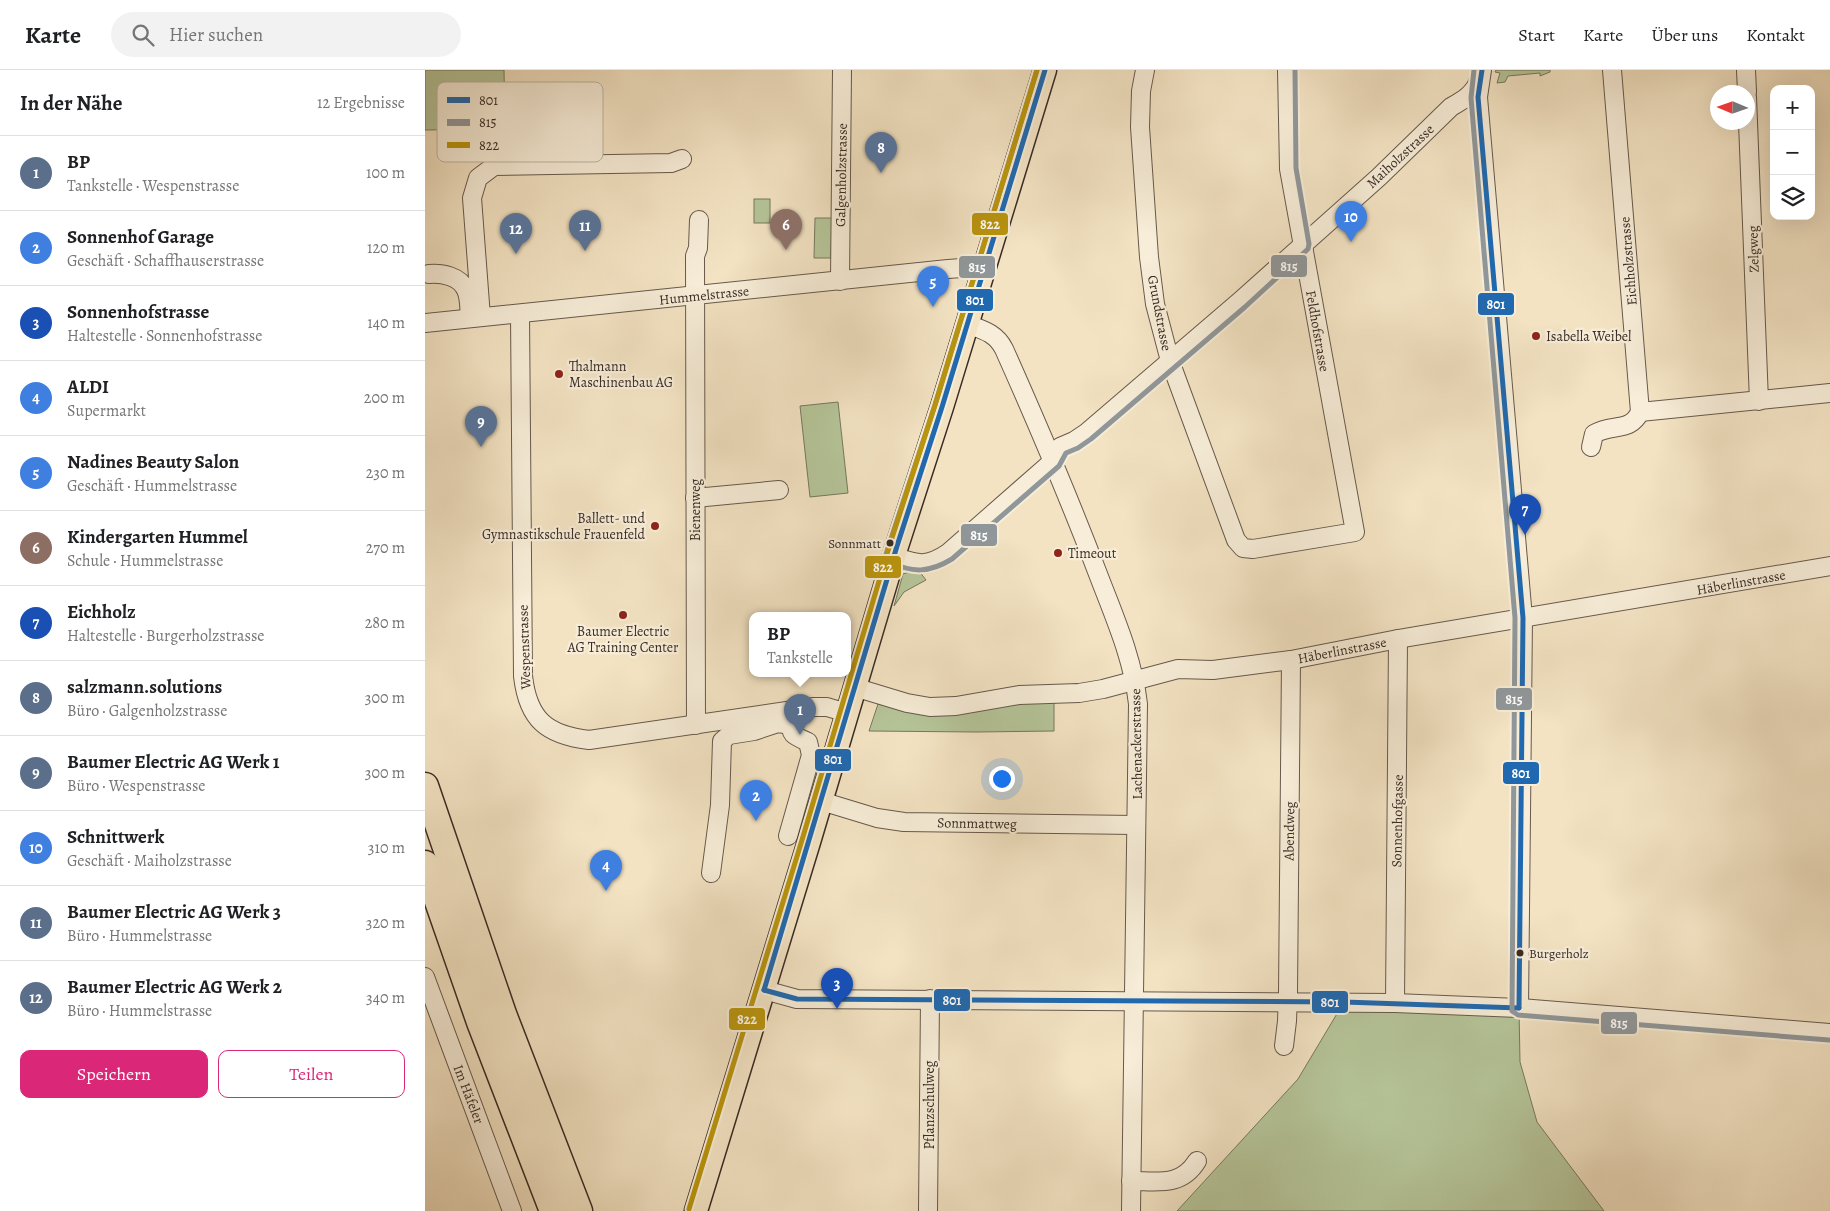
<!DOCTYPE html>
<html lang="de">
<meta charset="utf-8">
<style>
:root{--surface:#fff;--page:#f2f2f2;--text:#202124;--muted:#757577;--line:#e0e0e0;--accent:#db2777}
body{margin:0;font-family:Alegreya,serif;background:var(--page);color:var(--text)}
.controls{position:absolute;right:15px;top:15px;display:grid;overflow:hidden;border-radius:10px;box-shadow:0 5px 20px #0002}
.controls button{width:45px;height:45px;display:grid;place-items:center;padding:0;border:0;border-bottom:1px solid var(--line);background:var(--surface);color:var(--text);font:25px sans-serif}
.compass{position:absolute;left:1285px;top:15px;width:45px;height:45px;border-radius:50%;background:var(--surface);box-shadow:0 5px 20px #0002;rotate:272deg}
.you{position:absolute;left:576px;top:708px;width:18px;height:18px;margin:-12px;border:4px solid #fff;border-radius:50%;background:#1a73e8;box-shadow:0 0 0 8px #1a73e833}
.badge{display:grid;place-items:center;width:32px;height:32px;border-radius:50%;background:var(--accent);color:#fff;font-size:16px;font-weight:700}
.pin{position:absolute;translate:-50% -41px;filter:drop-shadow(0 1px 2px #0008)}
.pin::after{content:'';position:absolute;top:26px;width:18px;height:15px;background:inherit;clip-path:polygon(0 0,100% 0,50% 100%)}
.popup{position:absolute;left:324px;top:542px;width:102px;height:65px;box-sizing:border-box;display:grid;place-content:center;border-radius:10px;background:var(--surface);filter:drop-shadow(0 1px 4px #0005);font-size:16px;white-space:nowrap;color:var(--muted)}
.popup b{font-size:19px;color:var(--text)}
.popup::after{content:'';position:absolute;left:50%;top:100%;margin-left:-10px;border:10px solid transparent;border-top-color:var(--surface)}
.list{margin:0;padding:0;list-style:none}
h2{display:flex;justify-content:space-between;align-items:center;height:65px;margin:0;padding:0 20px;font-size:21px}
h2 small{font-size:16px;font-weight:400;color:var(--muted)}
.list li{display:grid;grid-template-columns:32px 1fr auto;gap:15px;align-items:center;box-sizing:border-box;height:75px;padding:0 20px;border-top:1px solid var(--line)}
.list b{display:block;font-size:19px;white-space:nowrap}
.list p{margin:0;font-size:16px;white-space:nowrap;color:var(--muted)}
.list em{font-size:16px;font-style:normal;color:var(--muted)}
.actions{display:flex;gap:10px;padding:15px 20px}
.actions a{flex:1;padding:11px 0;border:1px solid var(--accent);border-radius:10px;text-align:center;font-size:18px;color:var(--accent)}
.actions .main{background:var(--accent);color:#fff}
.icon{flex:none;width:28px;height:28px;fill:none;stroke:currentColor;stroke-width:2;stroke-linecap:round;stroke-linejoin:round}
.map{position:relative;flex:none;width:1405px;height:1141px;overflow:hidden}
header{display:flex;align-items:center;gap:30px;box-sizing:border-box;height:70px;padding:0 25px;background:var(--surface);border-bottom:1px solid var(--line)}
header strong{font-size:24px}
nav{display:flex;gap:28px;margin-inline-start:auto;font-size:18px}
.search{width:350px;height:45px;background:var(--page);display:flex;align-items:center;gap:12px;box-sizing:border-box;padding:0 18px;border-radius:28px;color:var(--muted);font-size:19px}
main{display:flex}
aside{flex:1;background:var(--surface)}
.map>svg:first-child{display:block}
.green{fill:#b5c599;stroke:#76785e}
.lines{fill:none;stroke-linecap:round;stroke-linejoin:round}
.minor-casing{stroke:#67594c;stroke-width:20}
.major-casing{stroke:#382b24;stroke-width:25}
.highway-casing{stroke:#382b24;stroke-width:29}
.minor{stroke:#f7edd8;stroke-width:18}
.major{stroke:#f3e3c3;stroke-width:22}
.highway{stroke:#f3e3c3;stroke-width:26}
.bus-1-casing{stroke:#f7edd8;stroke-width:9}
.bus-2-casing{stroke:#f7edd8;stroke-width:9}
.bus-3-casing{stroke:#f7edd8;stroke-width:9}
.bus-1{stroke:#2069b0;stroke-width:5}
.bus-2{stroke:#90979a;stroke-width:5}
.bus-3{stroke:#b9940d;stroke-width:5}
.poi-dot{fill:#8f2418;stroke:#f7edd8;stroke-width:2}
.bus-dot{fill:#382b24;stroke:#f7edd8;stroke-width:2}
.labels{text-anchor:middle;stroke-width:4.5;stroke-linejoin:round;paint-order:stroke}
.bus-label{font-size:13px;fill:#382b24;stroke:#f7edd8;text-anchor:end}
.street-label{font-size:14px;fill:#382b24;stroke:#f7edd8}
.poi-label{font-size:14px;fill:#382b24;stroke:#f7edd8;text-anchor:start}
.key{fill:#f7edd8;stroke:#beb3a2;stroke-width:1}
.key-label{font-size:14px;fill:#382b24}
.line-badge{stroke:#f7edd8;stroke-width:2}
.badge-label{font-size:14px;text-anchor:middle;font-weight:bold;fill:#fff}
</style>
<header>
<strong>Karte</strong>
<div class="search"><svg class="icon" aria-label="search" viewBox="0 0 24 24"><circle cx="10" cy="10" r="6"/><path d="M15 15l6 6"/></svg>Hier suchen</div>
<nav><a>Start</a><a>Karte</a><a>Über uns</a><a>Kontakt</a></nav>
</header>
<main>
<aside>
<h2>In der Nähe<small>12 Ergebnisse</small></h2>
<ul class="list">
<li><span class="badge" style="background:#5c6f8a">1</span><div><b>BP</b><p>Tankstelle · Wespenstrasse</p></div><em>100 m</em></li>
<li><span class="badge" style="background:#3f7fe0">2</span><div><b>Sonnenhof Garage</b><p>Geschäft · Schaffhauserstrasse</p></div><em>120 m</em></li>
<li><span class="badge" style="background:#1a4fb4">3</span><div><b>Sonnenhofstrasse</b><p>Haltestelle · Sonnenhofstrasse</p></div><em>140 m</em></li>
<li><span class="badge" style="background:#3f7fe0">4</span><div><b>ALDI</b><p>Supermarkt</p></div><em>200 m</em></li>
<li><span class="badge" style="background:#3f7fe0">5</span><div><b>Nadines Beauty Salon</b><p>Geschäft · Hummelstrasse</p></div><em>230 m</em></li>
<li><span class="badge" style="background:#8d6e63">6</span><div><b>Kindergarten Hummel</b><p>Schule · Hummelstrasse</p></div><em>270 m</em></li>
<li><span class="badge" style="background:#1a4fb4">7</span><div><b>Eichholz</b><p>Haltestelle · Burgerholzstrasse</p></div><em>280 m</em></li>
<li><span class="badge" style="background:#5c6f8a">8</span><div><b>salzmann.solutions</b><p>Büro · Galgenholzstrasse</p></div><em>300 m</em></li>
<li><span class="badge" style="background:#5c6f8a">9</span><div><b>Baumer Electric AG Werk 1</b><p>Büro · Wespenstrasse</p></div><em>300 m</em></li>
<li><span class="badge" style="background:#3f7fe0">10</span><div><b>Schnittwerk</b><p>Geschäft · Maiholzstrasse</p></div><em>310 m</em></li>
<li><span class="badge" style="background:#5c6f8a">11</span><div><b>Baumer Electric AG Werk 3</b><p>Büro · Hummelstrasse</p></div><em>320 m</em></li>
<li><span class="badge" style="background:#5c6f8a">12</span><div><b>Baumer Electric AG Werk 2</b><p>Büro · Hummelstrasse</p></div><em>340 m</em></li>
</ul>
<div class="actions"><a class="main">Speichern</a><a>Teilen</a></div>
</aside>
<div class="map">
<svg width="1405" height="1141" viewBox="0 0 1405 1141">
<rect width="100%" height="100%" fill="#f3e3c3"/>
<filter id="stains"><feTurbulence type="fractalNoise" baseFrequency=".004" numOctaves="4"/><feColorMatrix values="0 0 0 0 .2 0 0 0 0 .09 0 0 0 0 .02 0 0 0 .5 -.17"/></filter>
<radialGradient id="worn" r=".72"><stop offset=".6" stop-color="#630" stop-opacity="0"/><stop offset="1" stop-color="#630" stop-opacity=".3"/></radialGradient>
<g class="green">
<polygon points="0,0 79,0 80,59 0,60"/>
<polygon points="1071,0 1125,0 1125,2 1115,6 1115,3 1083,6 1080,12 1072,13 1075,3 1070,2"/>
<rect x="329" y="129" width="16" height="24"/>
<polygon points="390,148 407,148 406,188 389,188"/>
<polygon points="413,332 423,423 385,427 375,336"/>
<polygon points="494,501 501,510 479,522 469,536 478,504 484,502"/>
<polygon points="629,632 629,661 552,662 444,661 453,634 497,644 602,633"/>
<polygon points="919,932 1094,938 1095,992 1112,1052 1179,1141 752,1141 873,1009"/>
</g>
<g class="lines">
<g class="minor-casing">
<g id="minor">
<polyline points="720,0 716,21 715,57 724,187 730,234 745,291 811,470 818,478 828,479 930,462 864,99 862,0"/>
<polyline points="1057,0 1053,27 1098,548 1094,938"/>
<polyline points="1187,0 1215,342"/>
<polyline points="1321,0 1322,22"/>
<polyline points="1322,27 1334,331"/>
<path d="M4 204C17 203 35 206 41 220 45 228 44 240 45 248"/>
<polyline points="415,211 417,0"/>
<path d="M95 244 98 606C103 650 122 665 164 670L389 637H402L422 643"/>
<polyline points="56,247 47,128 53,108 69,96 246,93 257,89"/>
<polyline points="0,253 523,199 550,197 558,200"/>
<path d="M542 254C558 260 571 263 579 279 612 353 644 428 673 504 689 546 708 588 713 634L706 1141"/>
<polyline points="1215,342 1405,323"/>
<path d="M1166 377 1169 364C1187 353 1205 363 1215 342"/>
<polyline points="270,428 354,420"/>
<path d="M468 486C492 494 501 498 523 483L620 398 629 390 635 377 649 371 661 363 815 231 954 107 1026 37C1038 30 1049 24 1054 10"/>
<polyline points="429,617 482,633 505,637 531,636 594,625 654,623 678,619 753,599 788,600 866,590 973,569 1405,496"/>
<polyline points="271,655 270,186 273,178 274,150"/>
<polyline points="396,731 452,748 479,752 711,755"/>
<path d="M363 766 386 685 383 672C363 663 367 665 365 644"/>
<polyline points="286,803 295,735 297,671 304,665 329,661 353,653 367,655"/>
<polyline points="0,907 87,1141"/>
<polyline points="339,920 372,929 970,933 1094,938 1405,963"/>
<polyline points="970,933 973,569"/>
<polyline points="859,976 862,951 863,924 866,590"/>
<path d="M706 1111C733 1111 756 1117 772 1091"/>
<polyline points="503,1141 505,929"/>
</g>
</g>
<g class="major-casing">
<polyline id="major" points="271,1141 384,772 472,476 517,337 620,0"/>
</g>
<g class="highway-casing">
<g id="highway">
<polyline points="0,716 78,944 154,1141"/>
<polyline points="0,794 55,952 128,1141"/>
</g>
</g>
<use href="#minor" class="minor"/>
<use href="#major" class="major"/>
<use href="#highway" class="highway"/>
<g class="bus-1-casing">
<g id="bus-1">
<polyline points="1057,0 1053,27 1098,548 1094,938"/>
<polyline points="339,920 472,476 517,337 620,0"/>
<polyline points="339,920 372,929 919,932 1094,938"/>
</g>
</g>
<g class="bus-2-casing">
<g id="bus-2">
<path d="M612 0 510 335 461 484 464 492C488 503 504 503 527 489L634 396 641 383 653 378 666 369 820 237 883 179 884 174 871 98 870 0"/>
<polyline points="1049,0 1046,28 1090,548 1087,941 1093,945 1404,970"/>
</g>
</g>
<g class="bus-3-casing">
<polyline id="bus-3" points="264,1139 377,770 465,474 510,335 612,0"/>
</g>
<use href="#bus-1" class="bus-1"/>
<use href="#bus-2" class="bus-2"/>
<use href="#bus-3" class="bus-3"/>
</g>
<g class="poi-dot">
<circle cx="1111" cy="266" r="5"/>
<circle cx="134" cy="304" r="5"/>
<circle cx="230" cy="456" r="5"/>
<circle cx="633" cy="483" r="5"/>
<circle cx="198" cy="545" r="5"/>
</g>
<g class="bus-dot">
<circle cx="465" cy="473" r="4.5"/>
<circle cx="1095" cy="883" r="4.5"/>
</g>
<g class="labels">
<g class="bus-label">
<text x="456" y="478">Sonnmatt</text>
<text x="1104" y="888" text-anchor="start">Burgerholz</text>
</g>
<g class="street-label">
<text transform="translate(975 86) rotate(-43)" y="5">Maiholzstrasse</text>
<text transform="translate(416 105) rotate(-89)" y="5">Galgenholzstrasse</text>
<text transform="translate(1328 179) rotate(-92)" y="5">Zelgweg</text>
<text transform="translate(1203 191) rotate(-95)" y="5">Eichholzstrasse</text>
<text transform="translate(279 225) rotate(-6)" y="5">Hummelstrasse</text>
<text transform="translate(735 243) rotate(79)" y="5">Grundstrasse</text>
<text transform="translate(893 261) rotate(80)" y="5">Feldhofstrasse</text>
<text transform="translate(270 440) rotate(-90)" y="5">Bienenweg</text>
<text transform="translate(1316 512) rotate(-10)" y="5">Häberlinstrasse</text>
<text transform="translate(99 577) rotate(-92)" y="5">Wespenstrasse</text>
<text transform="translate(917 580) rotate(-11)" y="5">Häberlinstrasse</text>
<text transform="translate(711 674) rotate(-91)" y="5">Lachenackerstrasse</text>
<text transform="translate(972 751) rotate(-89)" y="5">Sonnenhofgasse</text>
<text transform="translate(552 753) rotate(1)" y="5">Sonnmattweg</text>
<text transform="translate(864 761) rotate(-89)" y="5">Abendweg</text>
<text transform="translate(44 1024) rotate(69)" y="5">Im Häfeler</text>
<text transform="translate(504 1035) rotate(-90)" y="5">Pflanzschulweg</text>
</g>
<g class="poi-label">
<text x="1121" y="271">Isabella Weibel</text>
<text x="144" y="301">Thalmann<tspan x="144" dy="16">Maschinenbau AG</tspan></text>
<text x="220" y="453" text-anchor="end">Ballett- und<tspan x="220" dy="16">Gymnastikschule Frauenfeld</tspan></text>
<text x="643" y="488">Timeout</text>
<text x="198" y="566" text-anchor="middle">Baumer Electric<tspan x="198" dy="16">AG Training Center</tspan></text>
</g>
</g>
<rect x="12" y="12" width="166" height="80" rx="8" class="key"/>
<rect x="22" y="27" width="23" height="6" fill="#2069b0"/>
<rect x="22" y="49" width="23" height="7" fill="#90979a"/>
<rect x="22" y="72" width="23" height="6" fill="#b9940d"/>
<g class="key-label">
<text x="54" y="35">801</text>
<text x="54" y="57">815</text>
<text x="54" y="80">822</text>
</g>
<g class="line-badge">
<rect x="546" y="142" width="38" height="24" rx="5" fill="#b9940d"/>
<rect x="845" y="184" width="38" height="24" rx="5" fill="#90979a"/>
<rect x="533" y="185" width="38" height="24" rx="5" fill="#90979a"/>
<rect x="531" y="218" width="38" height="24" rx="5" fill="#2069b0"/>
<rect x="1052" y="222" width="38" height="24" rx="5" fill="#2069b0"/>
<rect x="535" y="453" width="38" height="24" rx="5" fill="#90979a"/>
<rect x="439" y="485" width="38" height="24" rx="5" fill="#b9940d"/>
<rect x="1070" y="617" width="38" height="24" rx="5" fill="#90979a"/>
<rect x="389" y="678" width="38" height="24" rx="5" fill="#2069b0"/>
<rect x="1077" y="691" width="38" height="24" rx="5" fill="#2069b0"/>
<rect x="508" y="918" width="38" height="24" rx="5" fill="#2069b0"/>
<rect x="886" y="920" width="38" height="24" rx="5" fill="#2069b0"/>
<rect x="303" y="937" width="38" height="24" rx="5" fill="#b9940d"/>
<rect x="1175" y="941" width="38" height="24" rx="5" fill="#90979a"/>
</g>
<g class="badge-label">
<text x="565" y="159">822</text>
<text x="864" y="201">815</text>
<text x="552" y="202">815</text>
<text x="550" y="235">801</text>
<text x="1071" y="239">801</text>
<text x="554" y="470">815</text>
<text x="458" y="502">822</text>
<text x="1089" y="634">815</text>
<text x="408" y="694">801</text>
<text x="1096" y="708">801</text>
<text x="527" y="935">801</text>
<text x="905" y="937">801</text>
<text x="322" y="954">822</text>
<text x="1194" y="958">815</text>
</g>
<rect width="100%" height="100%" filter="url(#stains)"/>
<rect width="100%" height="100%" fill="url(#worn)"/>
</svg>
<div class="controls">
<button>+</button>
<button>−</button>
<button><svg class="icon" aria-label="layers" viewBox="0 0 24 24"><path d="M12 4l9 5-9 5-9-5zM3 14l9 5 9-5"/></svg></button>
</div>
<svg class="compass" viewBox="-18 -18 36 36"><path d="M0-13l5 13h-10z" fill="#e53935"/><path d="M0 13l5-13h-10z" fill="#757577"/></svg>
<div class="you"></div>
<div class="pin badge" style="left:375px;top:665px;background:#5c6f8a">1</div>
<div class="popup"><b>BP</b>Tankstelle</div>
<div class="pin badge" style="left:331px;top:751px;background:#3f7fe0">2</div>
<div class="pin badge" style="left:412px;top:939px;background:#1a4fb4">3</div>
<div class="pin badge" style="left:181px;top:821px;background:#3f7fe0">4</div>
<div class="pin badge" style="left:508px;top:237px;background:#3f7fe0">5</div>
<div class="pin badge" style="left:361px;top:180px;background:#8d6e63">6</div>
<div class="pin badge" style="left:1100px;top:465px;background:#1a4fb4">7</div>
<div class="pin badge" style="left:456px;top:103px;background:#5c6f8a">8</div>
<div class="pin badge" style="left:56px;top:377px;background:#5c6f8a">9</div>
<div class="pin badge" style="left:926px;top:172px;background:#3f7fe0">10</div>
<div class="pin badge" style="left:160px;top:181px;background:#5c6f8a">11</div>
<div class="pin badge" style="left:91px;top:184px;background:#5c6f8a">12</div>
</div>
</main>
